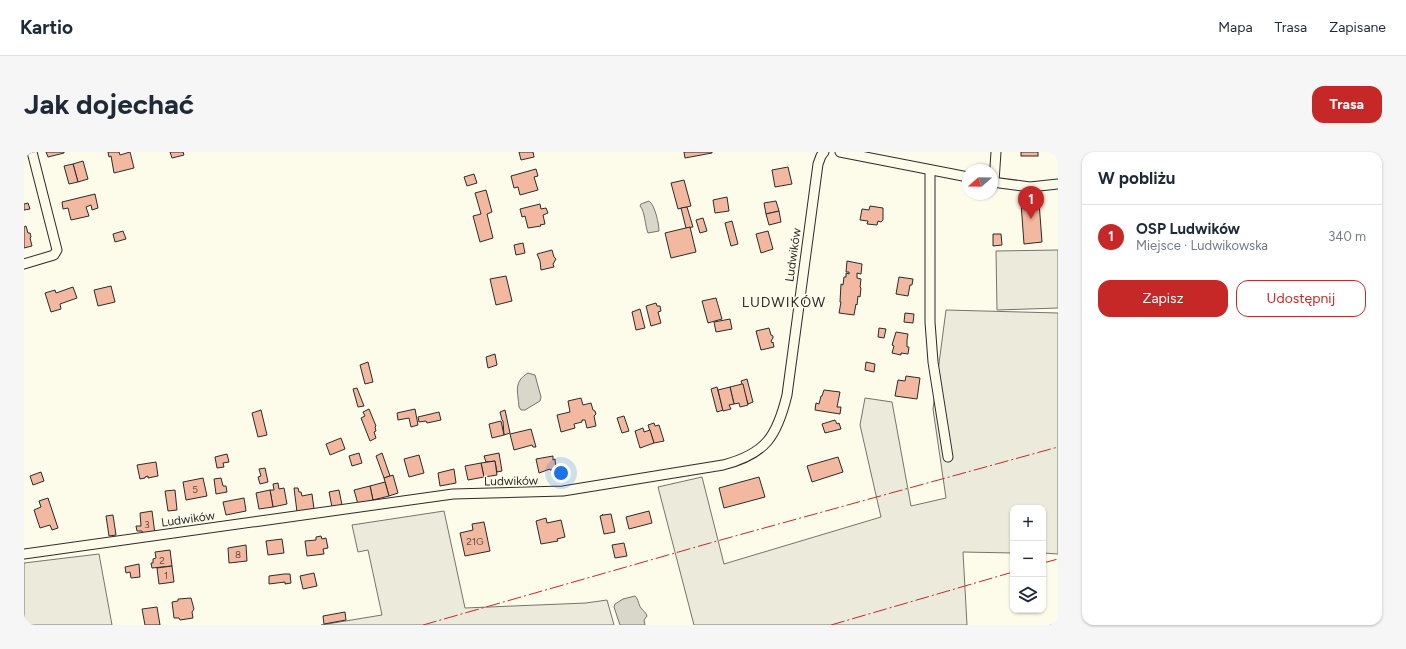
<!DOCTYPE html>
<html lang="pl">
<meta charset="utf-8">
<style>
:root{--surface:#fff;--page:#f6f6f7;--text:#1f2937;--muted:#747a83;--line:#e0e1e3;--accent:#c62828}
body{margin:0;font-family:Figtree,sans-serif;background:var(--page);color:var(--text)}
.controls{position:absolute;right:12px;bottom:12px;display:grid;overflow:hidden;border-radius:8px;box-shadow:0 1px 3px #0004}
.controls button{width:36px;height:36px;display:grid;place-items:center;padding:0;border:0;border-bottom:1px solid var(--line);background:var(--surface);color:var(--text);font:20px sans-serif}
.compass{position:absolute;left:938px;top:12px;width:36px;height:36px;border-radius:50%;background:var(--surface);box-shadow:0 1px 3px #0004;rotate:250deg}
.you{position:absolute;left:537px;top:321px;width:14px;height:14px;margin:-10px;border:3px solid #fff;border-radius:50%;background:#1a73e8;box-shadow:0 0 0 6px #1a73e833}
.badge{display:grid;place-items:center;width:26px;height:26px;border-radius:50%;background:var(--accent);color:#fff;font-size:13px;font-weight:700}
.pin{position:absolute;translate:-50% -33px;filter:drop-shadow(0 1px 2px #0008)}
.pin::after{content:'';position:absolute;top:21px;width:14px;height:12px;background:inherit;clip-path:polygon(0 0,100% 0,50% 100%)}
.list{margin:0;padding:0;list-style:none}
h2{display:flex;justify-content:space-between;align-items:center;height:52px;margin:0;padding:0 16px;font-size:17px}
h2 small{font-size:13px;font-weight:400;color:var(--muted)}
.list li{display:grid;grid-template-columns:26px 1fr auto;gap:12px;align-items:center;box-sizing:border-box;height:64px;padding:0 16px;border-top:1px solid var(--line)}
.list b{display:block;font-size:15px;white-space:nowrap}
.list p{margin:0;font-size:13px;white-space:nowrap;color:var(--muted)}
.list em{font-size:13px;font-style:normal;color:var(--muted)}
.actions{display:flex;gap:8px;padding:12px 16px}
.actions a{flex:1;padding:9px 0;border:1px solid var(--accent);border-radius:12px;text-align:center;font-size:14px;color:var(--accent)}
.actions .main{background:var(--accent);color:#fff}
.icon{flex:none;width:22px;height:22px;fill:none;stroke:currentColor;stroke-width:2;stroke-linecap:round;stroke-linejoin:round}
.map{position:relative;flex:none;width:1034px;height:473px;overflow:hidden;border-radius:12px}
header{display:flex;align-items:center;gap:24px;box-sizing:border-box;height:56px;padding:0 20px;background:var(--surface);border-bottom:1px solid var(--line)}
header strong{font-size:19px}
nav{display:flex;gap:22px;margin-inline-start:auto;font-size:14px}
.intro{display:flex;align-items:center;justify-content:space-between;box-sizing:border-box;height:96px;padding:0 24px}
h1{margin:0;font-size:28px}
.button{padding:10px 18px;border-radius:12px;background:var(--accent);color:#fff;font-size:14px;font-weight:700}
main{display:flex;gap:24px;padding:0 24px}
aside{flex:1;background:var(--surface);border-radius:12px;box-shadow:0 1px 3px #0004}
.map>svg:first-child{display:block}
.green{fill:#ecebdb;stroke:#74746e}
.water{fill:#d8d7c9;stroke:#74746e}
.building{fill:#f2b8a0;stroke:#2b2b2b}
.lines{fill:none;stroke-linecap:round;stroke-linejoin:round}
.street-casing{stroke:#2b2b2b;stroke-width:11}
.street{stroke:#fdfbea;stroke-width:9}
.power{stroke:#c62828;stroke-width:1;stroke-dasharray:14 3 2 3;stroke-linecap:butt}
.labels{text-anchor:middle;stroke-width:3;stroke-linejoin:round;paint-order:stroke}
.number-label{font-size:10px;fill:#5d4e48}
.street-label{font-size:12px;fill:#2b2b2b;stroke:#fdfbea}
.quarter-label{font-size:14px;letter-spacing:1px;fill:#2b2b2b;stroke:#fdfbea}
</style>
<header>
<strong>Kartio</strong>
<nav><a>Mapa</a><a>Trasa</a><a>Zapisane</a></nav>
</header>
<div class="intro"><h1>Jak dojechać</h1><a class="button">Trasa</a></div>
<main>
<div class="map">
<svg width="1034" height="473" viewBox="0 0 1034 473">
<rect width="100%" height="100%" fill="#fdfbea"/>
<g class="green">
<polygon points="1034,98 1034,156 973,158 972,99"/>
<polygon points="922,158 1034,161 1034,402 1019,401 1019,356 989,356 989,401 939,400 943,473 670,473 634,335 678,325 700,412 857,365 836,273 841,246 868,250 887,354 922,346 909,257"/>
<polygon points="420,359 441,456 562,451 583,448 590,473 297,473 358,463 344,398 334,400 328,373"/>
<polygon points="75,402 88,473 0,473 0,411"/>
</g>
<g class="water">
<path d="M625 49C631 53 635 72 635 79L624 81C621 74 621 59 616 54L617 52Z"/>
<path d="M504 221 511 223 517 245 516 249 501 258H497L495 255C494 240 489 230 504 221Z"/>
<path d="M611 444C615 448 614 452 617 456 620 460 622 460 623 464L620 468 621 473H596L590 455 591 452 599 447Z"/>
</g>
<g class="building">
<polygon points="22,0 40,0 40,1 24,5"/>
<polygon points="84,0 95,0 96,3 106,0 110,16 90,21 87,4 85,5"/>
<polygon points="146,0 159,0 160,3 148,6"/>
<polygon points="495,0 509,0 510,5 497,8"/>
<polygon points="660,0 688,0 688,1 661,6"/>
<rect x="997" y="0" width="17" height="4"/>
<polygon points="59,9 64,27 54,30 49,12"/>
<polygon points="49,12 54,30 45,32 40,14"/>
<polygon points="764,15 768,32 751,35 748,18"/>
<polygon points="512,17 514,24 510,25 514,38 496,43 494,35 490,36 487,24"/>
<polygon points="450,22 453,31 443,34 440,25"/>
<polygon points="660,28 667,54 654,57 647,31"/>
<polygon points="462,38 468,60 463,62 469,86 456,90 449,64 457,62 451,41"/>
<polygon points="71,42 74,56 68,58 67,53 62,55 65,64 47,68 44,56 39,57 38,50"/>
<polygon points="703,45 705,59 691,61 689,48"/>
<polygon points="752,49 755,59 742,62 740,51"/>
<polygon points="1015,50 1018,90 1000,92 997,51"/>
<polygon points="4,51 6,57 0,58 0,52"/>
<polygon points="516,52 517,57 522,56 524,61 519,63 521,72 516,73 517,74 504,76 501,64 498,65 496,57"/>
<polygon points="846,54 859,56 859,68 857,70 854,69 853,73 843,72 844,69 836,68 838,57 845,58"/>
<polygon points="663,55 669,75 662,76 657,56"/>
<polygon points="755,59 757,70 745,73 742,62"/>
<polygon points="679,66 683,79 676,81 672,68"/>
<polygon points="708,69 714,92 707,94 701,71"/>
<polygon points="2,74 4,81 6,81 7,85 6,86 8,94 0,96 0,75"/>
<polygon points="666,75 672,100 647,106 641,81"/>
<polygon points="99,79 102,87 91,90 89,82"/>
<polygon points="744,79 749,97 737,101 732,82"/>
<polygon points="969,82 977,82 978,93 969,94"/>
<polygon points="499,91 501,101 492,103 490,93"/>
<polygon points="528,98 530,105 532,107 529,112 530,115 517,118 516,109 513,102"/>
<polygon points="823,109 838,112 837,122 833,121 833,126 837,127 836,135 837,136 836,145 834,144 833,153 832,152 830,163 815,161 817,150 816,150 817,132 819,133 820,125 822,125 822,121 825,122 825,120 822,120"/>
<polygon points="482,124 488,149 472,153 466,127"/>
<polygon points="875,125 889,127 888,133 886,133 884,144 872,142"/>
<polygon points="87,134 91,150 74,154 70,138"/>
<polygon points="49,135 53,146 36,152 37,157 27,160 21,141 31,138 32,141"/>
<polygon points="692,146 698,167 684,171 678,149"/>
<polygon points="632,151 633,154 636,154 637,159 634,160 637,171 627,174 622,154"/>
<polygon points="616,157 621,176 612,178 608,160"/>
<polygon points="881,161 890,162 889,171 880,170"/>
<polygon points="706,167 708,177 692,180 690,170"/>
<polygon points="745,176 747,183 749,184 749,186 747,189 748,191 749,190 750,195 737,198 732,179"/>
<polygon points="855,176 862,177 860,186 854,185"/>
<polygon points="872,180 884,182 883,188 883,195 885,195 884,202 877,201 877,203 868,201 870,194 868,193"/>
<polygon points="471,202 473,213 464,216 462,205"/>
<polygon points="344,210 349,230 341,232 336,213"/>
<polygon points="842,210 851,212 850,220 841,218"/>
<polygon points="882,224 896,226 893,247 871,244 874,228 881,229"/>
<polygon points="723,227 729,250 724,252 717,229"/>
<polygon points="718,232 719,232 724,253 716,255 715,251 710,252 706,235"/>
<polygon points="693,235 699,258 693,260 687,237"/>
<polygon points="706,235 710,252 705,253 707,257 699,259 694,238"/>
<polygon points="333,236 340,254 334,255 329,237"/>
<polygon points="800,238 816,240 813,255 817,255 816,262 791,258 792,251 795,252 797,244 798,244"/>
<polygon points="557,246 559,253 567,251 569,258 571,259 572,262 570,264 572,274 563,276 561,268 558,268 558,270 550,272 551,276 537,280 533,263 546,260 544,249"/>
<polygon points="345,257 352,274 351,275 352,279 350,280 352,286 346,289 337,266 341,264 339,260"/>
<polygon points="391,257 394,273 387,275 385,266 374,268 373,261"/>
<polygon points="237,258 243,283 234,285 228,261"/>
<polygon points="481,258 486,281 480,283 479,269 478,268 476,260"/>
<polygon points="415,260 417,268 403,271 402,269 395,270 394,265"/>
<polygon points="600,264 605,279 598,281 593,266"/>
<polygon points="811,268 813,272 815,271 817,277 801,281 798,272"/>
<polygon points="477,269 480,283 468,286 465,272"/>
<polygon points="630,271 631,274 635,273 640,289 630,291 624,273"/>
<polygon points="619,276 620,280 626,278 630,291 616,296 611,279"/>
<polygon points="507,277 512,295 509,295 508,293 490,298 486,282"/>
<polygon points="317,286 321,297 306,303 302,292"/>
<polygon points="335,301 338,311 328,314 325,304"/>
<polygon points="358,301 366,324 360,326 352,304"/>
<polygon points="475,301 478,319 473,320 471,309 462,310 460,304"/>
<polygon points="203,302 205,310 199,311 200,315 193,316 191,305"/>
<polygon points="395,303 400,321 385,325 380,307"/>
<polygon points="529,304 529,308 531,307 532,317 526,318 526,317 515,321 512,307"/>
<polygon points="814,305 819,320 788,330 783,314"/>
<polygon points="471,309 473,323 460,325 457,311"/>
<polygon points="132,310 134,324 124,326 124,324 121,325 121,326 116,327 113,313"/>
<polygon points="457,311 460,325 444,328 441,314"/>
<polygon points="241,316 244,330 236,332 234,325 237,324 235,317"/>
<polygon points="430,317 432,331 416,334 414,321"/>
<polygon points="17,320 20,329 9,333 6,324"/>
<polygon points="369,323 374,341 365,344 360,326"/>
<polygon points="735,325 741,345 700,356 695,336"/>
<polygon points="179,326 183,344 162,348 159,330"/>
<polygon points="197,326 199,334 202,334 203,340 192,342 190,327"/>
<polygon points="361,330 365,344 349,348 346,334"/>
<polygon points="254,331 255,337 260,336 263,352 249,355 246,338 250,338 249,332"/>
<polygon points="346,334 349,348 334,352 330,338"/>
<polygon points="270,336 274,336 275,340 277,340 278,344 288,342 290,357 273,360"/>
<polygon points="151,338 153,358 144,359 141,339"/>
<polygon points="246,338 249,355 235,357 232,341"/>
<polygon points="315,338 318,353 308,355 305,340"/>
<polygon points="24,346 34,376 28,378 26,373 16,376 10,358 17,355 15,349"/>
<polygon points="220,346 222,359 202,363 199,350"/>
<polygon points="128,359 131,382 119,383 118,379 113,379 112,374 117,374 116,361"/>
<polygon points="625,359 628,371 605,377 602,365"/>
<polygon points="578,362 579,363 587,362 591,380 580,382 576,364 579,363"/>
<polygon points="89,363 92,383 85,384 82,364"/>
<polygon points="522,366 523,371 537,368 541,385 533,387 534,389 517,392 512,369"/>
<polygon points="460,370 466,399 441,404 436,381 449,378 448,372"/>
<polygon points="297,384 298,387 302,386 304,396 299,397 300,402 283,404 281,389 292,388 292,385"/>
<polygon points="258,387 260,401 244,403 242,389"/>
<polygon points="600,391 603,404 591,406 588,393"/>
<polygon points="222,393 223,409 205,411 204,396"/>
<polygon points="146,398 148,414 128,416 127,411 129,411 129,407 132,406 131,400"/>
<polygon points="115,412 116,425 107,426 106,420 102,421 101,415"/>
<polygon points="148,414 150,430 135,432 133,416"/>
<polygon points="290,421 293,434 279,437 276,424"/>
<polygon points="260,422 266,422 267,431 261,432 261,430 245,432 245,424"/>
<polygon points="167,446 170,457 168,460 169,466 156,468 155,466 150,466 148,450 154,449 154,447"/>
<polygon points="133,455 136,473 121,473 118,457"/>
<polygon points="321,460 322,468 300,472 299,464"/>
</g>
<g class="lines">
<g class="street-casing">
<g id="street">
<polyline points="816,0 944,25"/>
<polyline points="906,18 906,170 909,210 924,305"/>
<polyline points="968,30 1006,35 1034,32"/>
<polyline points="970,30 972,0"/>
<polyline points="0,112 30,103 33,98 8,0"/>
<path d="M0 402 429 342 539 339 699 313C742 302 753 284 763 243L794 12 797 4 800 0"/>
</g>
</g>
<use href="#street" class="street"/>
<g class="power">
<polyline points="1019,411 1034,407"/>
<polyline points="399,473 693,389 1034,295"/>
<polyline points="807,473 989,420"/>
<polyline points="1026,473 1034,471"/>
</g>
</g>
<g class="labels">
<g class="number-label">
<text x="171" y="341">5</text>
<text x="123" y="376">3</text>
<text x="451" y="393">21G</text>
<text x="214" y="406">8</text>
<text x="138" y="412">2</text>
<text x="142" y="427">1</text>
</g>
<g class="street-label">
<text transform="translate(769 103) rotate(-82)" y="4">Ludwików</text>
<text transform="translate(487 329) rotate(-1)" y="4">Ludwików</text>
<text transform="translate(164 367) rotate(-8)" y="4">Ludwików</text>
</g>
<g class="quarter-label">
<text x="760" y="155">LUDWIKÓW</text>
</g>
</g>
</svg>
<div class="controls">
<button>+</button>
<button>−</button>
<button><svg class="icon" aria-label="layers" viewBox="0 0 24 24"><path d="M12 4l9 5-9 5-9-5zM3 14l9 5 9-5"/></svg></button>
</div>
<svg class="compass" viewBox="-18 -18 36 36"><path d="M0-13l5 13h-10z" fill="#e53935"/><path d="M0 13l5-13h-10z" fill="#747a83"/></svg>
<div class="you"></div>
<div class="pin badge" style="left:1007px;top:67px">1</div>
</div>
<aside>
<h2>W pobliżu<small></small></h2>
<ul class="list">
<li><span class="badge">1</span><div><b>OSP Ludwików</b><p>Miejsce · Ludwikowska</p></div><em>340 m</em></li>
</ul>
<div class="actions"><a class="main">Zapisz</a><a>Udostępnij</a></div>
</aside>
</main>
